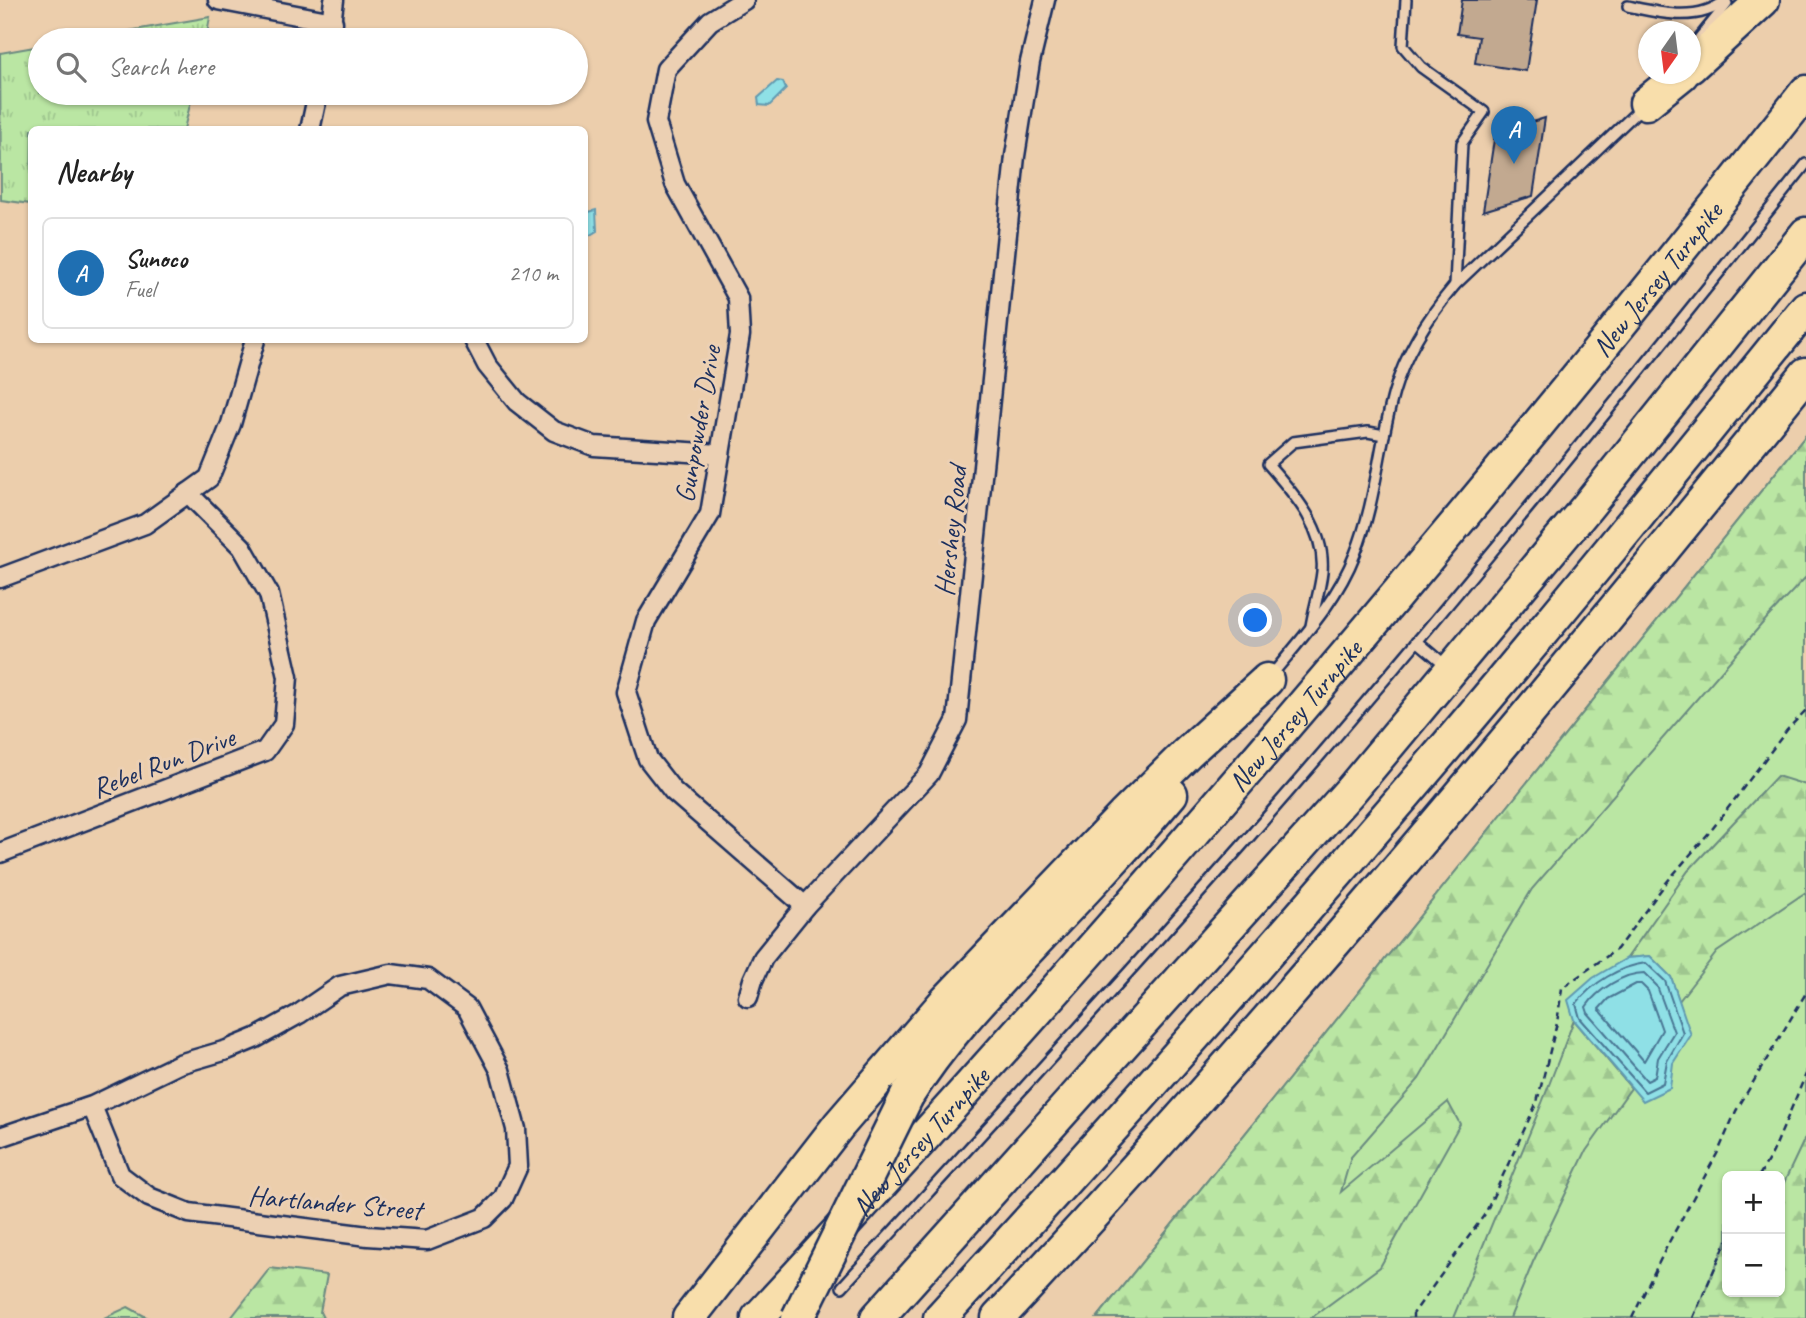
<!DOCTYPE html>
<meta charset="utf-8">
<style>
:root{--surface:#fff;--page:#f6f6f6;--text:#222;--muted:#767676;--line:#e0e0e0;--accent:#1f6fb2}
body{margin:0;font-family:Caveat,sans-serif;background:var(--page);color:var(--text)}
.controls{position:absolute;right:21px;bottom:21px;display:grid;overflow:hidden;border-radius:10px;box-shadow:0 2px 5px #0004}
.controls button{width:63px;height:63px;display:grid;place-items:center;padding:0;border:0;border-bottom:2px solid var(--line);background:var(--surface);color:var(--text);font:35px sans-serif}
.compass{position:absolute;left:1638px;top:21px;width:63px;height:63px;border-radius:50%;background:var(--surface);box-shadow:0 2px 5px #0004;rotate:194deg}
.you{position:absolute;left:1256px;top:621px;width:24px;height:24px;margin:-18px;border:5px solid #fff;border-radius:50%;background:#1a73e8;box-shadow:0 0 0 10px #1a73e833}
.badge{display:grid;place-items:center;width:46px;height:46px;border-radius:50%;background:var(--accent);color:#fff;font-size:23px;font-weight:700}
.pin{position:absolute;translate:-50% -58px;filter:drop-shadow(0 2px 4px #0008)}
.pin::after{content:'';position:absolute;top:37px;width:24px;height:21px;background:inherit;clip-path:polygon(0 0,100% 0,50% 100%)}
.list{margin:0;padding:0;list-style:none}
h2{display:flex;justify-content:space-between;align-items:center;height:91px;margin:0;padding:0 28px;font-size:30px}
h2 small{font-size:23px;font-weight:400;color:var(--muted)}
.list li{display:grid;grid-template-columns:46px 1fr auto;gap:21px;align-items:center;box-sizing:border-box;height:112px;margin:0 14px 14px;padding:0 14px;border:2px solid var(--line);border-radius:10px}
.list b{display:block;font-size:26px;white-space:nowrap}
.list p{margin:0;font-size:23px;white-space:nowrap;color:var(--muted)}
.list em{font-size:23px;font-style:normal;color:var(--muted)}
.icon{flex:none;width:38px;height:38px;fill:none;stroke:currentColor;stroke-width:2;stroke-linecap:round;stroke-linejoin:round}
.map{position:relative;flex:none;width:1806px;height:1318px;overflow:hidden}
.search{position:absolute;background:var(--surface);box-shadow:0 2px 5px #0004;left:28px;top:28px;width:560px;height:77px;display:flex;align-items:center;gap:18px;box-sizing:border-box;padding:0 24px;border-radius:38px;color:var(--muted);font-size:26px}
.panel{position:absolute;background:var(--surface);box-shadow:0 2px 5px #0004;left:28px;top:126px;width:560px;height:217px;border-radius:10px}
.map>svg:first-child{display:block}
.grass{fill:#bae6a3;stroke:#6a8a80;stroke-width:2;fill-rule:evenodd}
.forest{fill:url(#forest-firs);stroke:#6a8a80;stroke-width:2}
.park{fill:url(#park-tufts);stroke:#6a8a80;stroke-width:2}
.water{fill:#8fe0e6;stroke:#6199b0;stroke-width:2}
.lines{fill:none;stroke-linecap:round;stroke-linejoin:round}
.shore{stroke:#497694;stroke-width:2}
.building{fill:#c2a990;stroke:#1b2f5e;stroke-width:2}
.lane-casing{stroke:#1b2f5e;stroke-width:14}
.street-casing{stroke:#1b2f5e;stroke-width:23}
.highway-casing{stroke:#1b2f5e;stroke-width:37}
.path{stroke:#1b2f5e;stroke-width:2.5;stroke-dasharray:7 5;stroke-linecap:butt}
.lane{stroke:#ecd0b3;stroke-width:9}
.street{stroke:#ecd0b3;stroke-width:18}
.highway{stroke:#f8deab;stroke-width:32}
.highway-bridge-casing{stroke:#1b2f5e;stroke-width:37;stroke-linecap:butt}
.highway-bridge{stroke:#f8deab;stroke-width:32}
.labels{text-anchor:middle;stroke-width:6;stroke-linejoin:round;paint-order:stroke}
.street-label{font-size:28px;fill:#1b2f5e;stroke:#ecd0b3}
</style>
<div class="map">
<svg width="1806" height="1318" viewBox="0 0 1806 1318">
<defs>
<pattern id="forest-firs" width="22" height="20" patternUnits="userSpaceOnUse" patternTransform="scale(1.75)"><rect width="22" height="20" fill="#bae6a3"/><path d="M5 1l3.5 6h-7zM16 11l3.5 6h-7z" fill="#9fc68f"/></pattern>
<pattern id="park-tufts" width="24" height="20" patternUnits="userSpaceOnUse" patternTransform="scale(1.75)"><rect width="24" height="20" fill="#bae6a3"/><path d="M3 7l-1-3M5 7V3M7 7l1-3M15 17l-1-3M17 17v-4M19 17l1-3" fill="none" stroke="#9fc68f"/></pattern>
</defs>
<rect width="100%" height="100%" fill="#ecceac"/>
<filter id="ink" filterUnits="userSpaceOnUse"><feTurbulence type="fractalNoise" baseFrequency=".0143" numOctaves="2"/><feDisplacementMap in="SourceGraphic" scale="14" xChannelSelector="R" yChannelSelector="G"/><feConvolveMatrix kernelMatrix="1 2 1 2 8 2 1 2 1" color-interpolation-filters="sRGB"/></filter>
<g filter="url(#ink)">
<path class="grass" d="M1806 435V1318H1097ZM1727 1176H1780V1292H1727Z"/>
<g class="forest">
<polygon points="1806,435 1806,577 1768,617 1532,889 1419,1079 1351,1157 1341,1192 1448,1102 1460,1124 1380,1267 1311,1318 1097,1318"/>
<polygon points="1777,776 1806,785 1806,892 1717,952 1679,1001 1671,977 1650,956 1627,958 1688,871"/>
<polygon points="1574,1020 1631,1088 1586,1151 1533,1262 1510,1318 1453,1318 1542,1103"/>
<polygon points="1806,1136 1806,1318 1693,1318 1727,1240 1727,1292 1780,1292 1780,1191"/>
<polygon points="270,1268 327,1275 320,1312 323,1318 231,1318"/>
<polygon points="128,1307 148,1318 104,1318"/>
</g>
<g class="park">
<polygon points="210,17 206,40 76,40"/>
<polygon points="40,46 40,93 193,93 184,129 32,130 31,204 1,200 0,53"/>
</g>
<g class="water">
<polygon points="777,81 783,82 786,89 769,106 759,105 758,98"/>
<polygon points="596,210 597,231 585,238 585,213"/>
<polygon points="1650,956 1671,977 1691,1035 1673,1063 1670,1088 1643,1101 1574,1020 1568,1000 1593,978 1627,958"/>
</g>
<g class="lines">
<g class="shore">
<path d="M1646 963 1665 981 1683 1033 1667 1061 1663 1083 1645 1092 1580 1018 1576 1004C1592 983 1620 966 1646 963Z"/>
<path d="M1644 973 1657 986 1674 1032 1658 1058 1655 1077 1647 1081 1588 1013 1586 1007C1597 990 1624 973 1644 973Z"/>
<polygon points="1636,984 1641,984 1648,991 1662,1030 1644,1061 1599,1009 1608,999"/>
</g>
</g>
<g class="building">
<polygon points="1462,0 1537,0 1526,71 1475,63 1479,37 1457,34"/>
<polygon points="1545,118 1533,196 1483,211 1495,133"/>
</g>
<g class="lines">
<g class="lane-casing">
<g id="lane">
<polyline points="1406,0 1403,46 1421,67 1484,112 1462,143 1455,285"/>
<path d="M1628 6C1660 13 1698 23 1726 0"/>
<polyline points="1696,42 1727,4"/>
<path d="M1311 626C1314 608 1320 590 1322 572 1326 529 1294 494 1268 464L1293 442 1368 432 1384 435"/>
<polyline points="1417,641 1448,667"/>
<path d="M1270 677C1301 639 1337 601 1355 554 1376 502 1379 445 1394 392 1406 351 1428 317 1455 285L1642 107"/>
<path d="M842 1287C979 1137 1117 987 1251 835 1443 616 1625 391 1806 164"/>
</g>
</g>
<g class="street-casing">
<g id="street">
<polyline points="218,0 333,22"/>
<polyline points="744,0 710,21 666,69 656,122 675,184 738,298 740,335 710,514 646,621 626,692 648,759 673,791 805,906"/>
<polyline points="329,40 334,0"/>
<polyline points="310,130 318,93"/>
<polyline points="474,340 487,365 517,402 554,431 594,446 720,454"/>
<polyline points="0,578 145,524 209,478 231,424 255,340"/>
<polyline points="0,853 265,751 284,724 288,677 269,594 242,547 188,493"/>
<polyline points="748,997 753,980 763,958 805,906 929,774 957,720 1015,156 1030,62 1045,0"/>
<polyline points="0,1137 92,1106 179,1064 227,1050 256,1038 299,1014 340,986 391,974 428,979 467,1008 500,1070 516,1129 518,1166 503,1199 484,1218 427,1240 368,1236 189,1213 149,1197 120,1175 92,1106"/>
</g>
</g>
<g class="highway-casing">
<g id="highway">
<polyline points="1690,67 1763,0"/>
<polyline points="1646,103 1682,74"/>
<path d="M907 1096C944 1037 990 990 1037 940 1083 892 1129 844 1171 794"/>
<polyline points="689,1318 839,1125 946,1001 1123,816 1187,753 1267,680"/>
<path id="s1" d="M758 1318C1124 924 1473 514 1806 92"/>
<polyline points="877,1318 1351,790 1587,507 1806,234"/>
<path d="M940 1318C1119 1123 1296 924 1467 722 1582 586 1694 447 1806 308"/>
<path d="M998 1318C1281 1016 1546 696 1806 374"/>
</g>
</g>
<g class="path">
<polyline points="1759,1176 1773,1152 1806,1074"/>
<polyline points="1413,1318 1413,1314 1485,1214 1537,1102 1557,1023 1562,988 1617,949 1666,883 1713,828 1787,730 1806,710"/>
<polyline points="1632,1318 1668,1244 1718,1152 1736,1111 1806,993"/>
<polyline points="1693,1318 1727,1240"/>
</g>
<use href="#lane" class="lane"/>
<use href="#street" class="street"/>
<use href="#highway" class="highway"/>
<g class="highway-bridge-casing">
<polyline id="highway-bridge" points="798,1318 907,1096"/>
</g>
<use href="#highway-bridge" class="highway-bridge"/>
</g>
</g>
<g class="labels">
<g class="street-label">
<text dy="10" stroke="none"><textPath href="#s1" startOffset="1374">New Jersey Turnpike</textPath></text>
<text transform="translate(697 424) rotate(-80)" y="10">Gunpowder Drive</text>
<text transform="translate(950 531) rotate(-84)" y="10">Hershey Road</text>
<text dy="10" stroke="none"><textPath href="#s1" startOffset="807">New Jersey Turnpike</textPath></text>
<text transform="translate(163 762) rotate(-21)" y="10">Rebel Run Drive</text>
<text dy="10" stroke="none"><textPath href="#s1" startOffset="240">New Jersey Turnpike</textPath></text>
<text transform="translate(335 1202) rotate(5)" y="10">Hartlander Street</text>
</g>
</g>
</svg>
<div class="controls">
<button>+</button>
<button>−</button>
</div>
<svg class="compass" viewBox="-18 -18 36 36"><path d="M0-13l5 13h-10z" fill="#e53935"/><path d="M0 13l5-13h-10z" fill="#767676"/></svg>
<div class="you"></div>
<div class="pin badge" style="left:1514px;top:164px">A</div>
<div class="search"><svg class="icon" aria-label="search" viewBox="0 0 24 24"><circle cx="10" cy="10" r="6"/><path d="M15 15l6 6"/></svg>Search here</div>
<section class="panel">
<h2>Nearby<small></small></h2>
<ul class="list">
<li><span class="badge">A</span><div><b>Sunoco</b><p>Fuel</p></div><em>210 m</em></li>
</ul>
</section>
</div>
